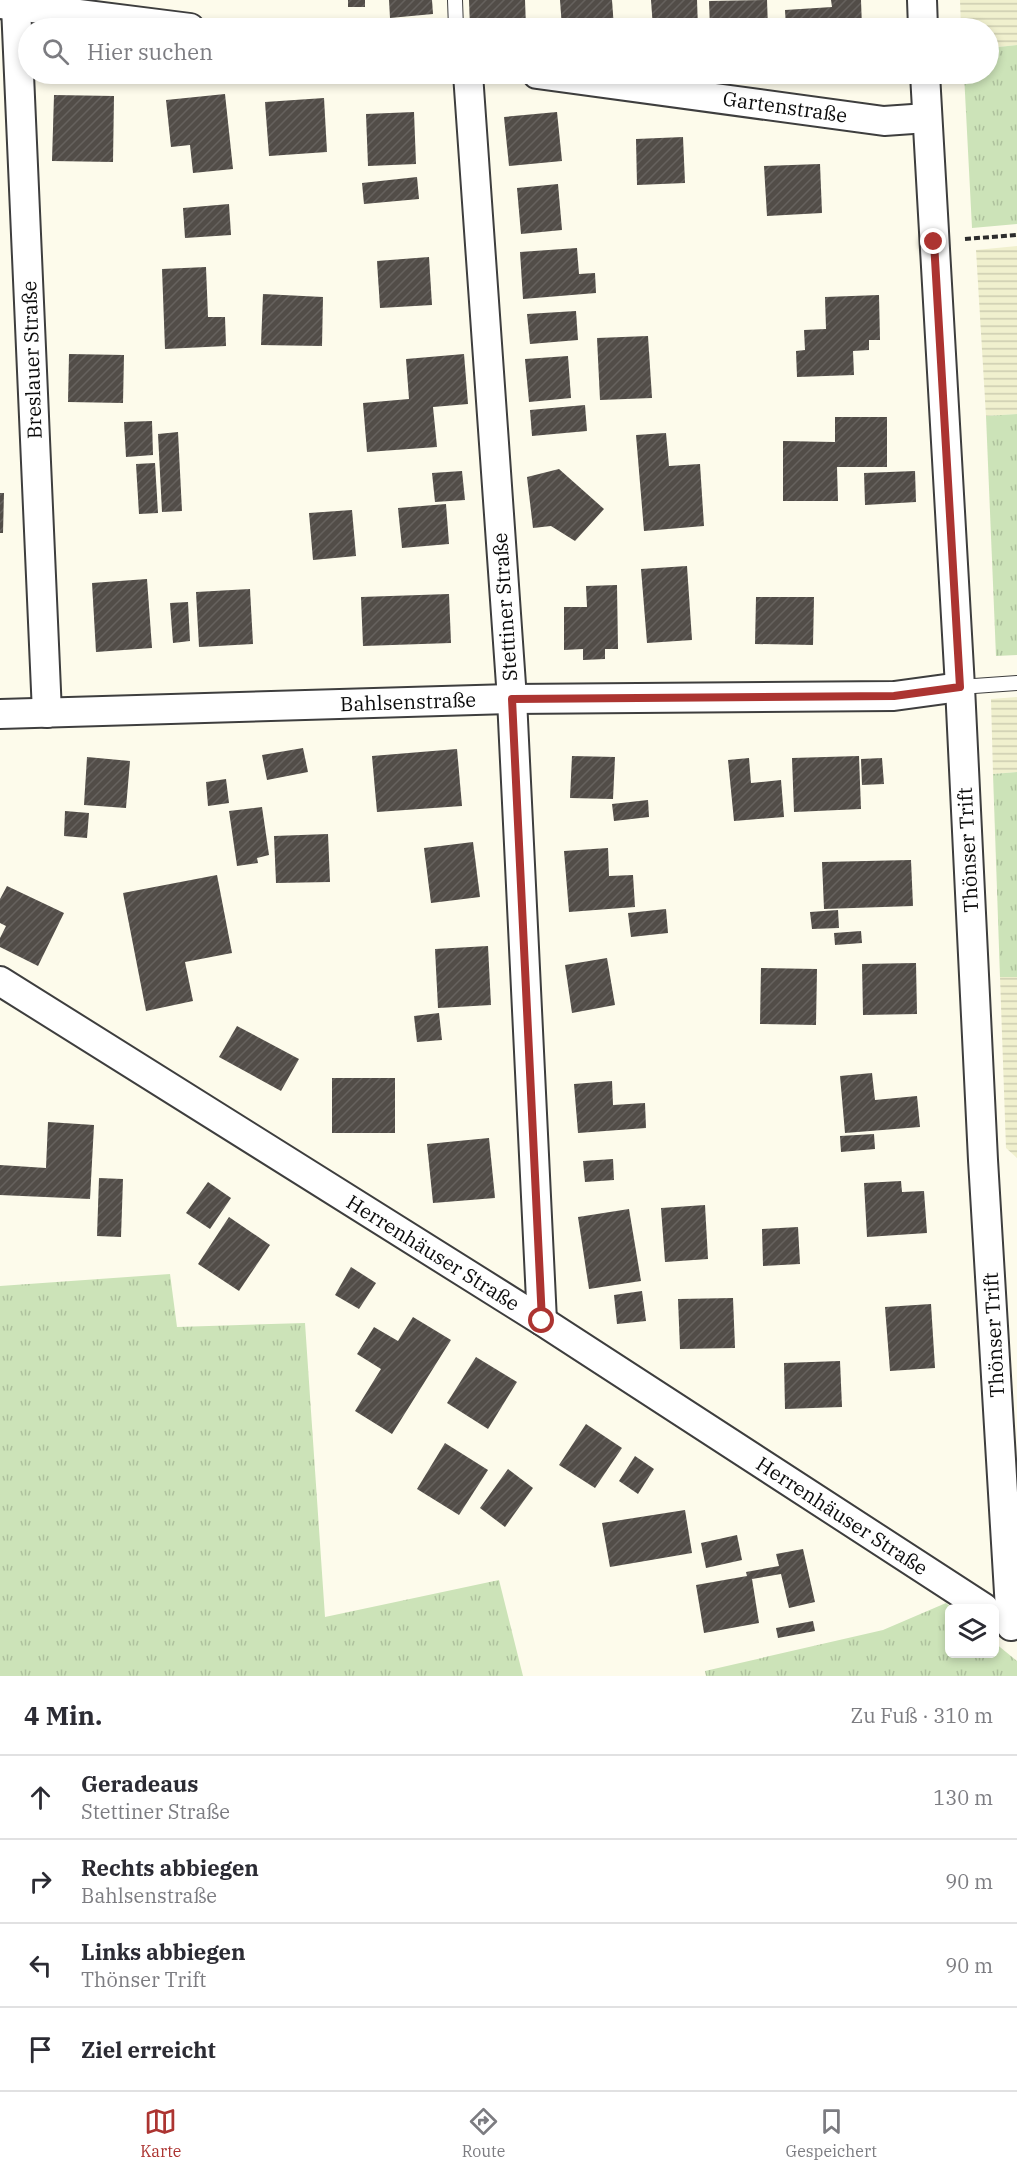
<!DOCTYPE html>
<html lang="de">
<meta charset="utf-8">
<style>
:root{--surface:#fff;--page:#f2f2f3;--text:#2b2b33;--muted:#7c7c81;--line:#e1e1e2;--accent:#ac3431}
body{margin:0;font-family:"IBM Plex Serif",serif;background:var(--page);color:var(--text)}
.controls{position:absolute;right:18px;bottom:18px;display:grid;overflow:hidden;border-radius:9px;box-shadow:0 3px 9px #0003}
.controls button{width:54px;height:54px;display:grid;place-items:center;padding:0;border:0;border-bottom:2px solid var(--line);background:var(--surface);color:var(--text);font:30px sans-serif}
.stop{position:absolute;width:18px;height:18px;margin:-14px;border:4px solid #ac3431;border-radius:50%;background:#fff}
.stop.end{background:#ac3431;border-color:#fff;box-shadow:0 2px 6px #0008}
.list{margin:0;padding:0;list-style:none}
h2{display:flex;justify-content:space-between;align-items:center;height:78px;margin:0;padding:0 24px;font-size:26px}
h2 small{font-size:20px;font-weight:400;color:var(--muted)}
.list li{display:grid;grid-template-columns:39px 1fr auto;gap:18px;align-items:center;box-sizing:border-box;height:84px;padding:0 24px;border-top:2px solid var(--line)}
.list b{display:block;font-size:22px;white-space:nowrap}
.list p{margin:0;font-size:20px;white-space:nowrap;color:var(--muted)}
.list em{font-size:20px;font-style:normal;color:var(--muted)}
.icon{flex:none;width:33px;height:33px;fill:none;stroke:currentColor;stroke-width:2;stroke-linecap:round;stroke-linejoin:round}
.map{position:relative;flex:none;width:1017px;height:1676px;overflow:hidden}
.search{position:absolute;background:var(--surface);box-shadow:0 3px 9px #0003;left:18px;right:18px;top:18px;height:66px;display:flex;align-items:center;gap:15px;box-sizing:border-box;padding:0 21px;border-radius:33px;color:var(--muted);font-size:22px}
.sheet{height:414px;background:var(--surface)}
nav{display:flex;justify-content:space-around;align-items:center;box-sizing:border-box;height:84px;border-top:2px solid var(--line);background:var(--surface);font-size:16px;color:var(--muted)}
nav a{display:grid;justify-items:center;gap:3px}
nav .on{color:var(--accent)}
.map>svg:first-child{display:block}
.farmland{fill:url(#farmland-rules)}
.grass{fill:url(#grass-tufts)}
.building{fill:url(#building-hatch)}
.lines{fill:none;stroke-linecap:round;stroke-linejoin:round}
.lane-casing{stroke:#3e3e3e;stroke-width:16}
.street-casing{stroke:#3e3e3e;stroke-width:32}
.path{stroke:#2d2d2d;stroke-width:4;stroke-dasharray:6 3;stroke-linecap:butt}
.lane{stroke:#fff;stroke-width:14}
.street{stroke:#fff;stroke-width:28}
.route{stroke:#ac3431;stroke-width:8}
.labels{text-anchor:middle;stroke-width:6;stroke-linejoin:round;paint-order:stroke}
.street-label{font-size:20px;fill:#0b0b0b;stroke:#fff}
</style>
<div class="map">
<svg width="1017" height="1676" viewBox="0 0 1017 1676">
<defs>
<pattern id="farmland-rules" width="6" height="5" patternUnits="userSpaceOnUse" patternTransform="scale(1.5)"><rect width="6" height="5" fill="#f0f0ce"/><path d="M0 2.5h6" fill="none" stroke="#ccccb0"/></pattern>
<pattern id="grass-tufts" width="24" height="20" patternUnits="userSpaceOnUse" patternTransform="scale(1.5)"><rect width="24" height="20" fill="#cce3b8"/><path d="M3 7l-1-3M5 7V3M7 7l1-3M15 17l-1-3M17 17v-4M19 17l1-3" fill="none" stroke="#aec19d"/></pattern>
<pattern id="building-hatch" width="6" height="6" patternUnits="userSpaceOnUse" patternTransform="scale(1.5)"><rect width="6" height="6" fill="#524d48"/><path d="M-1 1l2-2M0 6l6-6M5 7l2-2" fill="none" stroke="#66625e"/></pattern>
</defs>
<rect width="100%" height="100%" fill="#fdfbeb"/>
<g class="farmland">
<polygon points="960,0 1017,0 1017,45 989,48 988,28 961,28"/>
<polygon points="1017,246 1017,414 986,416 976,250"/>
<polygon points="1017,697 1017,772 993,774 991,699"/>
<polygon points="1000,977 1017,977 1017,1158 1006,1148"/>
</g>
<g class="grass">
<polygon points="1017,45 1017,224 972,228 964,74 988,74 989,48"/>
<polygon points="1017,414 1017,655 996,656 986,416"/>
<polygon points="1017,772 1017,977 1000,977 993,774"/>
<polygon points="170,1274 177,1327 305,1323 325,1617 499,1580 523,1676 0,1676 0,1286"/>
<polygon points="946,1603 952,1608 950,1608 950,1654 994,1654 995,1643 1017,1661 1017,1676 706,1676 705,1671 883,1630"/>
</g>
<g class="building">
<rect x="348" y="0" width="17" height="7"/>
<polygon points="389,0 432,0 433,14 390,18"/>
<polygon points="469,0 525,0 526,27 470,28"/>
<polygon points="560,0 612,0 614,28 562,28"/>
<polygon points="651,0 697,0 698,28 653,28"/>
<polygon points="767,0 768,28 710,28 709,1"/>
<polygon points="831,0 861,0 862,28 786,28 785,10 832,7"/>
<polygon points="225,94 233,169 193,173 190,145 171,147 166,100"/>
<polygon points="54,95 114,96 113,162 52,161"/>
<polygon points="324,98 327,152 269,156 265,102"/>
<polygon points="414,112 416,164 368,166 366,114"/>
<polygon points="557,112 562,161 509,166 504,117"/>
<polygon points="683,137 685,183 637,185 636,139"/>
<polygon points="820,164 822,213 767,216 764,166"/>
<polygon points="417,177 419,199 364,204 362,183"/>
<polygon points="558,184 562,230 521,234 517,188"/>
<polygon points="229,204 231,235 185,238 183,208"/>
<polygon points="577,248 579,274 595,273 596,293 523,299 520,252"/>
<polygon points="429,257 432,305 380,308 377,261"/>
<polygon points="206,267 208,317 225,317 226,346 165,349 162,269"/>
<polygon points="263,294 323,297 322,346 261,345"/>
<polygon points="879,295 880,340 869,340 869,350 853,351 854,375 797,377 796,351 805,350 804,330 826,329 825,297"/>
<polygon points="576,311 578,340 530,344 527,314"/>
<polygon points="648,336 652,398 600,400 597,338"/>
<polygon points="69,354 124,355 123,403 68,402"/>
<polygon points="464,354 468,404 433,407 437,447 367,452 363,403 409,399 406,359"/>
<polygon points="568,356 571,398 529,402 525,359"/>
<polygon points="585,405 587,431 532,436 530,410"/>
<polygon points="835,417 887,417 887,467 837,467 838,501 783,501 783,441 835,442"/>
<polygon points="152,421 153,455 126,457 124,422"/>
<polygon points="178,432 182,511 162,512 158,434"/>
<polygon points="666,433 669,466 700,464 704,526 644,531 636,435"/>
<polygon points="155,463 158,513 139,514 136,464"/>
<polygon points="559,469 604,509 575,541 551,526 533,528 527,477"/>
<polygon points="462,471 465,500 435,502 432,473"/>
<polygon points="915,471 916,502 865,505 864,473"/>
<polygon points="0,493 4,493 3,533 0,533"/>
<polygon points="446,504 449,544 402,548 398,508"/>
<polygon points="352,510 356,556 313,560 309,513"/>
<polygon points="687,566 692,640 647,643 641,569"/>
<polygon points="147,579 152,648 96,652 92,583"/>
<polygon points="617,585 618,649 605,649 605,659 583,660 583,649 564,650 564,607 587,607 586,586"/>
<polygon points="250,589 253,644 199,647 196,592"/>
<polygon points="449,594 451,643 363,646 361,597"/>
<polygon points="756,597 814,597 813,645 755,644"/>
<polygon points="188,602 190,641 173,643 170,603"/>
<polygon points="303,748 308,772 267,780 262,755"/>
<polygon points="457,749 462,806 377,812 372,756"/>
<polygon points="572,756 615,757 613,799 570,798"/>
<polygon points="859,756 861,809 794,812 792,758"/>
<polygon points="87,757 130,761 126,808 84,805"/>
<polygon points="749,758 751,783 781,780 784,817 734,821 728,760"/>
<polygon points="882,758 884,784 862,785 861,759"/>
<polygon points="226,779 229,803 208,806 206,782"/>
<polygon points="648,800 649,817 614,821 612,804"/>
<polygon points="262,807 269,855 257,858 258,863 237,866 229,811"/>
<polygon points="65,811 89,813 87,838 64,836"/>
<polygon points="328,834 330,882 276,883 274,836"/>
<polygon points="473,842 480,897 431,903 424,848"/>
<polygon points="608,848 609,876 633,875 635,907 569,912 564,851"/>
<polygon points="911,860 913,906 824,909 822,862"/>
<polygon points="217,875 232,953 185,962 193,1001 146,1011 123,893"/>
<polygon points="7,886 64,913 38,966 0,947 0,938 6,926 0,923 0,899"/>
<polygon points="666,909 668,933 631,937 628,913"/>
<polygon points="838,910 839,928 812,929 810,912"/>
<polygon points="861,931 862,943 835,945 834,933"/>
<polygon points="488,946 491,1005 438,1008 435,949"/>
<polygon points="607,958 615,1005 572,1013 565,965"/>
<polygon points="916,963 917,1014 863,1015 862,964"/>
<polygon points="761,968 817,969 816,1025 760,1024"/>
<polygon points="439,1013 442,1040 417,1042 414,1016"/>
<polygon points="237,1026 299,1059 281,1091 219,1057"/>
<polygon points="872,1073 875,1100 917,1096 920,1127 845,1133 840,1076"/>
<rect x="332" y="1078" width="63" height="55"/>
<polygon points="612,1081 613,1105 645,1103 646,1128 578,1133 574,1084"/>
<polygon points="48,1122 94,1125 90,1199 0,1195 0,1165 46,1168"/>
<polygon points="874,1134 875,1149 841,1152 840,1136"/>
<polygon points="489,1138 495,1198 433,1203 427,1144"/>
<polygon points="613,1159 614,1180 585,1182 583,1161"/>
<polygon points="99,1178 123,1179 121,1237 97,1236"/>
<polygon points="901,1181 902,1192 924,1191 927,1233 867,1237 864,1183"/>
<polygon points="208,1182 231,1198 210,1229 186,1213"/>
<polygon points="705,1205 708,1259 665,1262 661,1208"/>
<polygon points="629,1209 641,1281 589,1289 578,1217"/>
<polygon points="229,1217 270,1245 239,1291 198,1264"/>
<polygon points="798,1227 800,1264 763,1266 762,1229"/>
<polygon points="351,1267 376,1283 359,1309 335,1295"/>
<polygon points="642,1291 646,1321 617,1324 614,1295"/>
<polygon points="733,1298 735,1348 680,1349 678,1299"/>
<polygon points="931,1304 935,1368 890,1371 885,1307"/>
<polygon points="413,1317 451,1340 392,1434 355,1411 381,1369 357,1354 374,1327 398,1341"/>
<polygon points="476,1357 517,1382 488,1429 447,1403"/>
<polygon points="840,1361 842,1407 785,1409 784,1363"/>
<polygon points="586,1424 622,1448 595,1488 559,1465"/>
<polygon points="445,1443 488,1470 459,1515 417,1489"/>
<polygon points="635,1456 654,1469 638,1494 619,1481"/>
<polygon points="508,1469 533,1488 505,1527 480,1508"/>
<polygon points="685,1510 692,1553 610,1567 602,1523"/>
<polygon points="737,1535 742,1560 706,1568 701,1543"/>
<polygon points="803,1549 815,1602 789,1608 781,1574 752,1579 759,1623 704,1633 696,1585 747,1576 746,1572 779,1566 776,1554"/>
<polygon points="813,1621 815,1631 778,1638 776,1628"/>
</g>
<g class="lines">
<g class="lane-casing">
<g id="lane">
<polyline points="455,0 456,28"/>
<polyline points="960,687 1017,683"/>
</g>
</g>
<g class="street-casing">
<g id="street">
<polyline points="922,0 923,28"/>
<polyline points="0,4 190,28"/>
<polyline points="16,6 47,713"/>
<polyline points="468,74 512,699 542,1321"/>
<polyline points="537,74 884,121 927,118"/>
<polyline points="925,74 960,687 983,1160 1011,1626"/>
<polyline points="0,714 512,699 894,696 960,687"/>
<polyline points="0,981 542,1321 984,1608"/>
</g>
</g>
<polyline class="path" points="965,239 1017,235"/>
<use href="#lane" class="lane"/>
<use href="#street" class="street"/>
</g>
<g class="lines">
<polyline class="route" points="542,1321 512,699 894,696 960,687 934,242"/>
</g>
<g class="labels">
<g class="street-label">
<text transform="translate(785 107) rotate(8)" y="7">Gartenstraße</text>
<text transform="translate(32 360) rotate(-92)" y="7">Breslauer Straße</text>
<text transform="translate(505 607) rotate(-94)" y="7">Stettiner Straße</text>
<text transform="translate(408 702) rotate(-2)" y="7">Bahlsenstraße</text>
<text transform="translate(968 850) rotate(-93)" y="7">Thönser Trift</text>
<text transform="translate(433 1253) rotate(32)" y="7">Herrenhäuser Straße</text>
<text transform="translate(994 1335) rotate(-93)" y="7">Thönser Trift</text>
<text transform="translate(842 1516) rotate(33)" y="7">Herrenhäuser Straße</text>
</g>
</g>
</svg>
<div class="controls">
<button><svg class="icon" aria-label="layers" viewBox="0 0 24 24"><path d="M12 4l9 5-9 5-9-5zM3 14l9 5 9-5"/></svg></button>
</div>
<div class="stop" style="left:542px;top:1321px"></div>
<div class="stop end" style="left:934px;top:242px"></div>
<div class="search"><svg class="icon" aria-label="search" viewBox="0 0 24 24"><circle cx="10" cy="10" r="6"/><path d="M15 15l6 6"/></svg>Hier suchen</div>
</div>
<section class="sheet">
<h2>4 Min.<small>Zu Fuß · 310 m</small></h2>
<ul class="list">
<li><svg class="icon" aria-label="ahead" viewBox="0 0 24 24"><path d="M12 20V5M6 11l6-6 6 6"/></svg><div><b>Geradeaus</b><p>Stettiner Straße</p></div><em>130 m</em></li>
<li><svg class="icon" aria-label="right" viewBox="0 0 24 24"><path d="M7 20v-9h11M14 6l5 5-5 5"/></svg><div><b>Rechts abbiegen</b><p>Bahlsenstraße</p></div><em>90 m</em></li>
<li><svg class="icon" aria-label="left" viewBox="0 0 24 24"><path d="M17 20v-9H6M10 6l-5 5 5 5"/></svg><div><b>Links abbiegen</b><p>Thönser Trift</p></div><em>90 m</em></li>
<li><svg class="icon" aria-label="arrive" viewBox="0 0 24 24"><path d="M6 21V4h12l-3 4 3 4H6"/></svg><div><b>Ziel erreicht</b></div></li>
</ul>
</section>
<nav>
<a class="on"><svg class="icon" aria-label="map" viewBox="0 0 24 24"><path d="M3 6l6-2 6 2 6-2v14l-6 2-6-2-6 2zM9 4v14M15 6v14"/></svg>Karte</a>
<a><svg class="icon" aria-label="directions" viewBox="0 0 24 24"><path d="M12 3l9 9-9 9-9-9zM9 14v-3h6M13 9l2 2-2 2"/></svg>Route</a>
<a><svg class="icon" aria-label="saved" viewBox="0 0 24 24"><path d="M7 4h10v16l-5-4-5 4z"/></svg>Gespeichert</a>
</nav>
